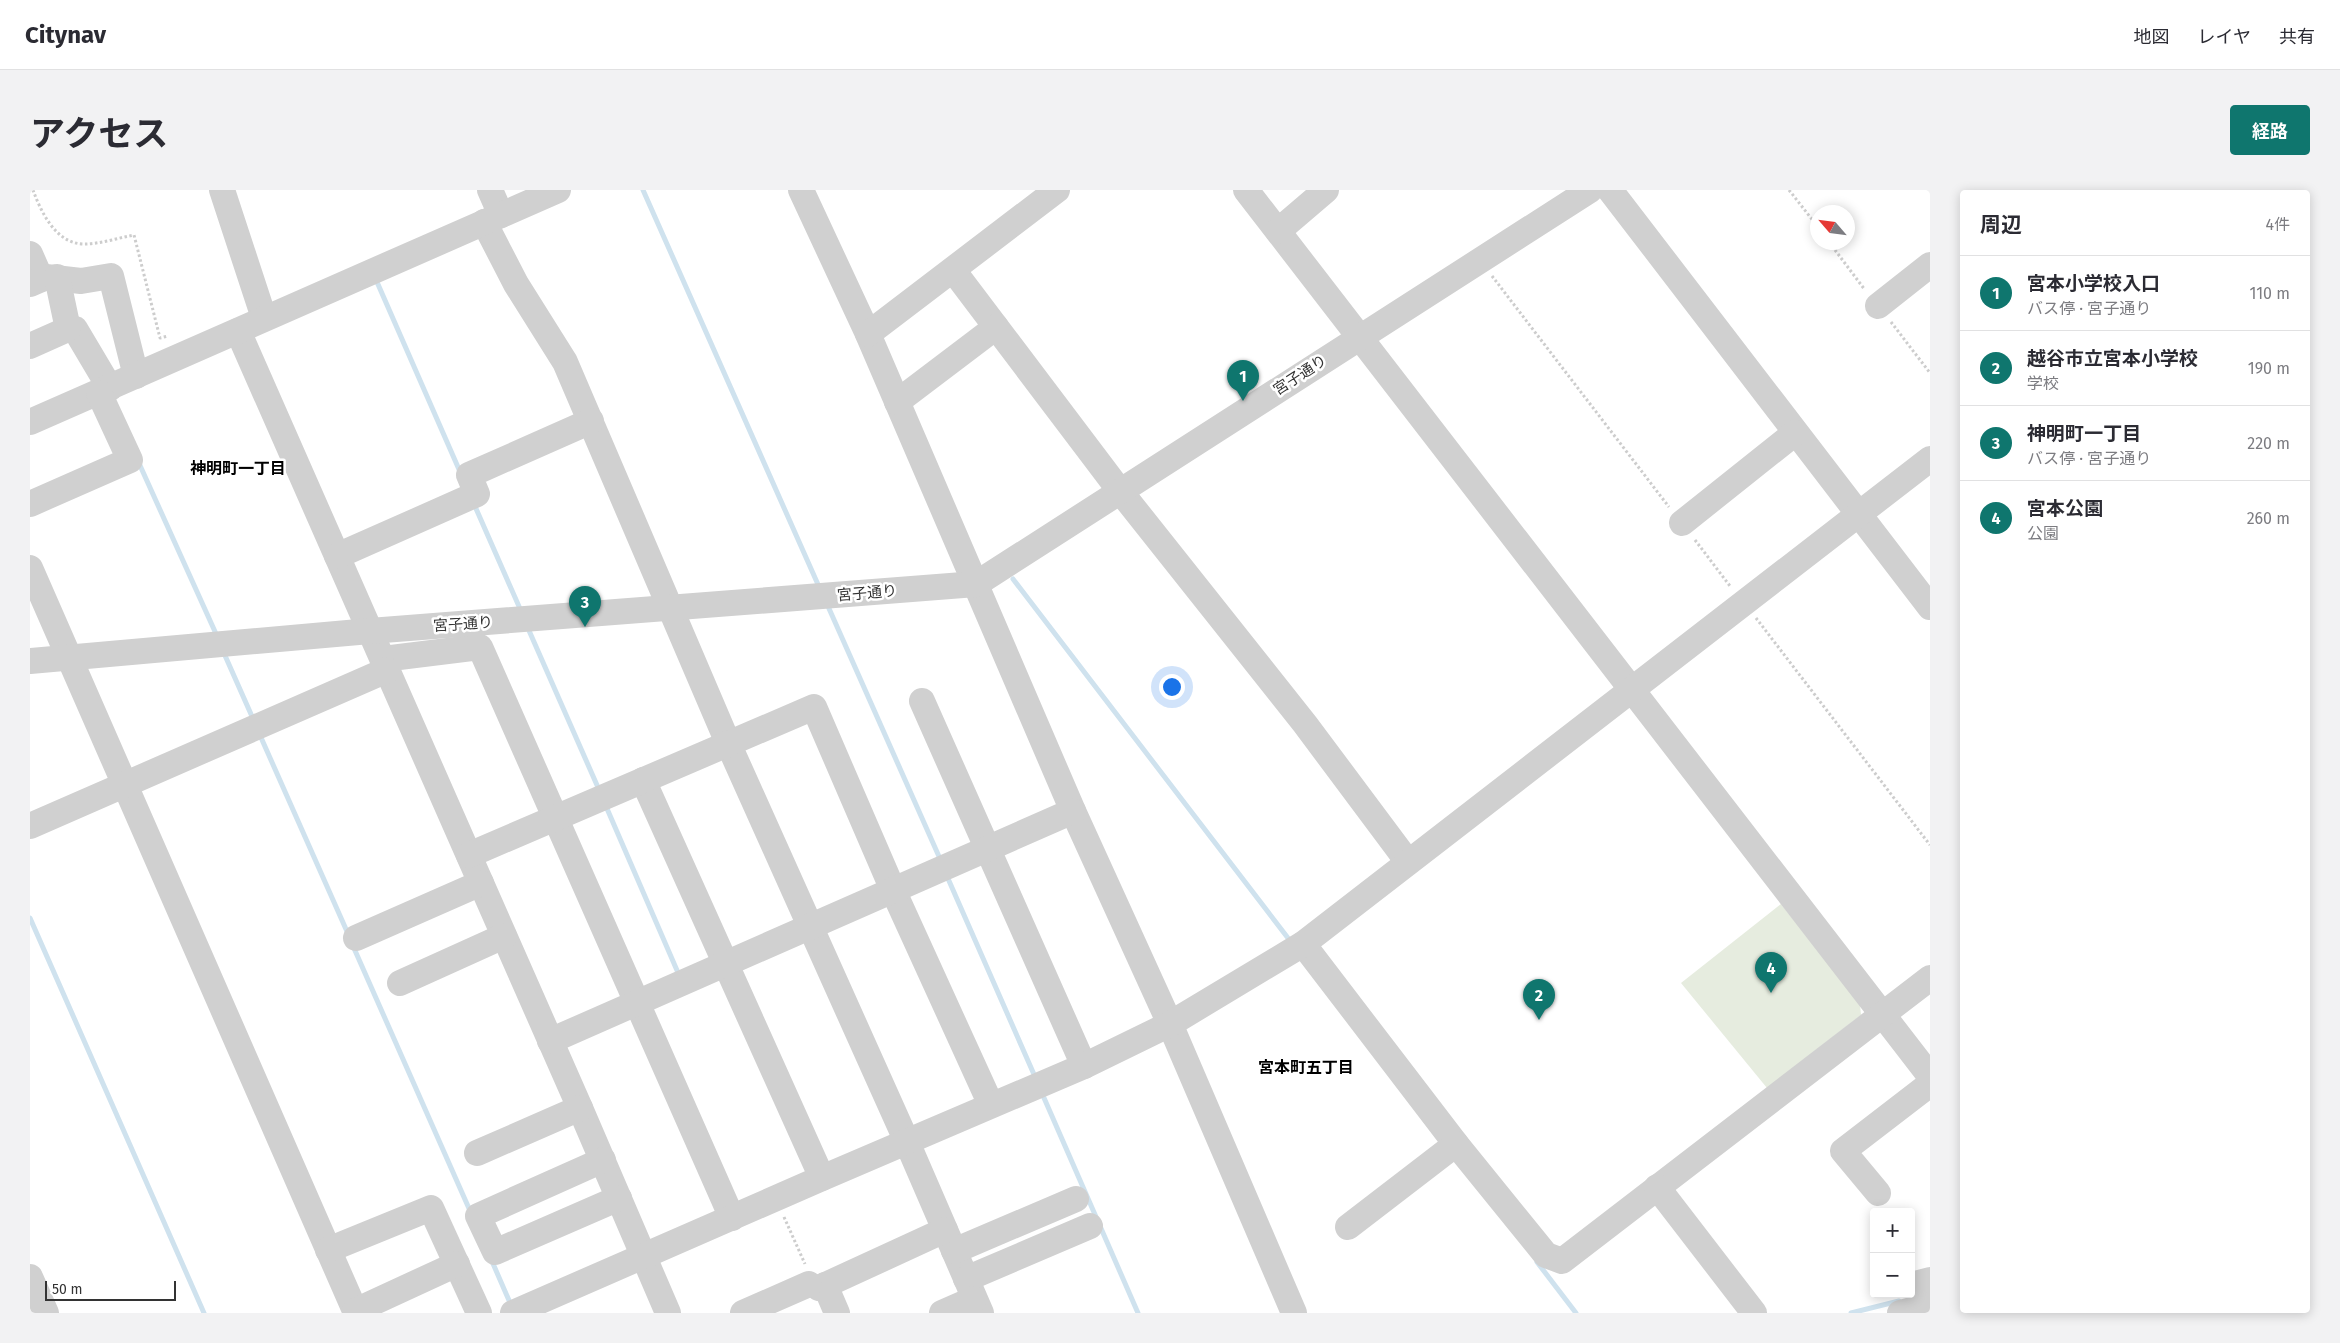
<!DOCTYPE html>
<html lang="ja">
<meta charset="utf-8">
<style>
:root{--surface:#fff;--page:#f2f2f3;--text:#2b2b33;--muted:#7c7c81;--line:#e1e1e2;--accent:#0f766e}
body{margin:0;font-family:"Fira Sans","Noto Sans JP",sans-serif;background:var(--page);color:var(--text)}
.controls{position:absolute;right:15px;bottom:15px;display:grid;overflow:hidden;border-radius:5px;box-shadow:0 2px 12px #0003}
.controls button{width:45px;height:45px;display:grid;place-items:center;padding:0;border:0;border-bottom:1px solid var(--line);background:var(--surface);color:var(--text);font:25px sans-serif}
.compass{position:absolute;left:1780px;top:15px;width:45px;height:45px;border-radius:50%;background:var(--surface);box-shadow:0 2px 12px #0003;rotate:298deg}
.scale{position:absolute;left:15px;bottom:12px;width:131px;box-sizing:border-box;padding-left:5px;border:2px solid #333;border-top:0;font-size:14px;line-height:18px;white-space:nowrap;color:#333;-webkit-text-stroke:4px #fff;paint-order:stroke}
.you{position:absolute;left:1141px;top:496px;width:18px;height:18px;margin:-12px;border:4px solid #fff;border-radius:50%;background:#1a73e8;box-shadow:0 0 0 8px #1a73e833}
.badge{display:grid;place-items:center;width:32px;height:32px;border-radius:50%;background:var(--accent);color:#fff;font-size:16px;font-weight:700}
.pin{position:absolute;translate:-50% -41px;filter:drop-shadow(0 1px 2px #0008)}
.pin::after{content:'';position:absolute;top:26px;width:18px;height:15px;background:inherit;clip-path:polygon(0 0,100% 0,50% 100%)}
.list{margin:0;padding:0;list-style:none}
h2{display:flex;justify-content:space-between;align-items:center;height:65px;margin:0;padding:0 20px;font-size:21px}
h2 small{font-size:16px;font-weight:400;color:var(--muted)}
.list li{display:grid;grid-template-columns:32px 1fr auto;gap:15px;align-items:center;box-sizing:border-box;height:75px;padding:0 20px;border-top:1px solid var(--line)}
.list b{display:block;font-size:19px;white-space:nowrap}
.list p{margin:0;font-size:16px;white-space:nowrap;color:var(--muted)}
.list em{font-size:16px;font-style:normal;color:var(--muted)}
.map{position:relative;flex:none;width:1900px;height:1123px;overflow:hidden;border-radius:5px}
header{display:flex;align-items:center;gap:30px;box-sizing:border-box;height:70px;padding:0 25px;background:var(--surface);border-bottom:1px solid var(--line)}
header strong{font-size:24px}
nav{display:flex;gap:28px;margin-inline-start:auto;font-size:18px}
.intro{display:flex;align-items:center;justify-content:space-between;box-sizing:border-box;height:120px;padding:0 30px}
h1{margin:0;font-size:35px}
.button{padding:12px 22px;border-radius:5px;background:var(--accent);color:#fff;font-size:18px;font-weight:700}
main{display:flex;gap:30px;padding:0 30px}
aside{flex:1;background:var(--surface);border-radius:5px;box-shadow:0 2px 12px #0003}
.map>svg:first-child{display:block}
.green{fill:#e6ecdf}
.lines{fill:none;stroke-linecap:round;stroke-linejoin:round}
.stream{stroke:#cfe2ee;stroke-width:5}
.path{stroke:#cdcdcd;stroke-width:3;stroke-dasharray:2.5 2.5;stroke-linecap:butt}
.minor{stroke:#d0d0d0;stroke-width:26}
.labels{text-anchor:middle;stroke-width:5;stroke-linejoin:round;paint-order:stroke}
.street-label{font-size:15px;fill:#333;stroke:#fff}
.neighbourhood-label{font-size:16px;font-weight:bold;fill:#000;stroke:#fff}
</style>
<header>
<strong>Citynav</strong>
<nav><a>地図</a><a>レイヤ</a><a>共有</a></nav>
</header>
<div class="intro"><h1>アクセス</h1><a class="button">経路</a></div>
<main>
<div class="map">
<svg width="1900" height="1123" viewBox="0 0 1900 1123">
<rect width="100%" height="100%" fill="#fff"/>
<polygon class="green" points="1751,714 1830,814 1831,825 1737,898 1651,793"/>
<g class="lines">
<g class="stream">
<polyline points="613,0 790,399"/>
<polyline points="347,92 431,284"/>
<polyline points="108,271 187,446"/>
<polyline points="444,314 491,421"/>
<polyline points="983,389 1261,752"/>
<polyline points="797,414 911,671"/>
<polyline points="497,436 570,602"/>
<polyline points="193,461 224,531"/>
<polyline points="229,543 319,746"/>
<polyline points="575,614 649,785"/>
<polyline points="916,684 1006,889"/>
<polyline points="0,728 174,1123"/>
<polyline points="323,756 441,1023"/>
<polyline points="1011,901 1108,1123"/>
<polyline points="461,1069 481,1115"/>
<polyline points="1507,1072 1546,1123"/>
<polyline points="1821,1123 1869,1111"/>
</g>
<g class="path">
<path d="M3 0C11 22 26 54 54 54 70 54 88 48 104 45L130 148 138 146"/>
<polyline points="1759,0 1788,37"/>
<polyline points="1799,52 1835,100"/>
<polyline points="1462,86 1639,317"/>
<polyline points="1861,132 1900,183"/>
<polyline points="1665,350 1700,396"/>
<polyline points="1726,428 1900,655"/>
<polyline points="754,1027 775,1074"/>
</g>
<g class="minor">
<polyline points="192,0 234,128"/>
<polyline points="460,0 471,25"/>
<polyline points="771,0 838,144 1043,621 1140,834 1264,1123"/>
<polyline points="1216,0 1900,886"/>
<polyline points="1580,0 1900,417"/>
<polyline points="454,32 486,94 535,172 698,553 877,952 951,1123"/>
<polyline points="1248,41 1296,0"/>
<polyline points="0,64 11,89"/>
<polyline points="923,80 1090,301 1275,534 1378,672"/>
<polyline points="0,94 16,87 51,91 81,86 106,186"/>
<polyline points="1848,116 1900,75"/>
<polyline points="38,139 45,139 80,198"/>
<polyline points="208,141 550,918 638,1123"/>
<polyline points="838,144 1027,0"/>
<polyline points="0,156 38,139 27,87"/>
<polyline points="867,212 966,137"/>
<polyline points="0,232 528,0"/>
<polyline points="0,314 100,270 69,203"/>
<polyline points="1652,333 1765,243"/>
<polyline points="307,366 447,304 439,285 561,231"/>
<polyline points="0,378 326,1123"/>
<polyline points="353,469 450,457 702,1028"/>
<polyline points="0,471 340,441 946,394 1560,0"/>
<polyline points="892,511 1054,876"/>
<polyline points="613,590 792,988"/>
<polyline points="0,636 357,480"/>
<polyline points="439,665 784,517 863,700 961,915"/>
<polyline points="326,748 451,693"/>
<polyline points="1273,754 1426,954 1516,1065 1532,1071 1900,788"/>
<polyline points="370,793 474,746"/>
<polyline points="520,851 1043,621"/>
<polyline points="447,963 550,918"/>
<polyline points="573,970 448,1026 465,1062 589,1008"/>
<polyline points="1627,997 1724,1123"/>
<polyline points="1848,1003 1813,961 1900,894"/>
<polyline points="1318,1037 1426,954"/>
<polyline points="298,1060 401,1018 449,1123"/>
<polyline points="924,1061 1046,1009"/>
<polyline points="0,1087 16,1123"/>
<polyline points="936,1089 1060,1036"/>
<polyline points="795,1095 807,1123"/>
<polyline points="1881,1095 1900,1090"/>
<polyline points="789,1098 915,1040"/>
<polyline points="325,1121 427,1074"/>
<polyline points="483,1123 792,988 1054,876 1140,834 1273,754 1900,269"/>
<polyline points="713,1123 779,1094"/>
<polyline points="912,1123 944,1109"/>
<polyline points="1870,1123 1900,1115"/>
</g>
</g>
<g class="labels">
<g class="street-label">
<text transform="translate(1270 185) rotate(-33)" y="5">宮子通り</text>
<text transform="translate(837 403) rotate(-5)" y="5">宮子通り</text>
<text transform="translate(433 434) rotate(-4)" y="5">宮子通り</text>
</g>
<g class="neighbourhood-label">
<text x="208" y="284">神明町一丁目</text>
<text x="1276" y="883">宮本町五丁目</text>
</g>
</g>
</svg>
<div class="controls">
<button>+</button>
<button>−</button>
</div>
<svg class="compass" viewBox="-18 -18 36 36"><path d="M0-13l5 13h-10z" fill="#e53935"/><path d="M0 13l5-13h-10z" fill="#7c7c81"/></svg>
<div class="scale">50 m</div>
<div class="you"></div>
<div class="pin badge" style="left:1213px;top:211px">1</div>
<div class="pin badge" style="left:1509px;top:830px">2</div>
<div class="pin badge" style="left:555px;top:437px">3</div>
<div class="pin badge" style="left:1741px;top:803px">4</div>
</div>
<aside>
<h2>周辺<small>4件</small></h2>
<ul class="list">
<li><span class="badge">1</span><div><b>宮本小学校入口</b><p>バス停 · 宮子通り</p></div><em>110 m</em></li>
<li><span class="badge">2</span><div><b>越谷市立宮本小学校</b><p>学校</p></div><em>190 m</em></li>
<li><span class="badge">3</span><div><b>神明町一丁目</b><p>バス停 · 宮子通り</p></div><em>220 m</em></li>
<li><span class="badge">4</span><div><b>宮本公園</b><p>公園</p></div><em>260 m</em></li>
</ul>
</aside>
</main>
